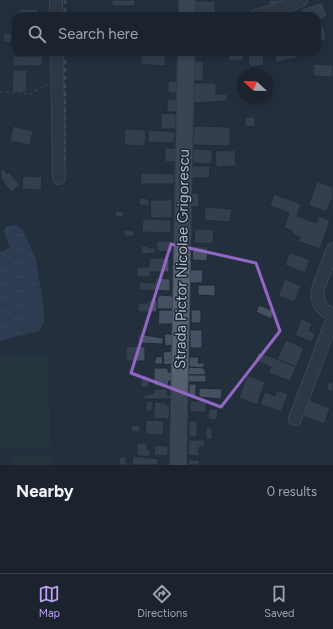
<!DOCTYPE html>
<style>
:root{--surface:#1b232e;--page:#282f3a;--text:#f1f3f6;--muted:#a0a4aa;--line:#39404a;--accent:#bca0f2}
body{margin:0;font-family:Figtree,sans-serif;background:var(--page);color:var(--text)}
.compass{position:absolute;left:237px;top:68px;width:36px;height:36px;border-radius:50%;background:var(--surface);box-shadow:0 2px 10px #0003;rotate:293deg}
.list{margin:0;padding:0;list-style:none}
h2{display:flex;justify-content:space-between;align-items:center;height:52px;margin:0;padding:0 16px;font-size:17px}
h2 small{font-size:13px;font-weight:400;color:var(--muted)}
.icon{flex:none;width:22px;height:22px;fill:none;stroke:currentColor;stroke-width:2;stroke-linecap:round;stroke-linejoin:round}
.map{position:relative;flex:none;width:333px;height:465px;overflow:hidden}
.search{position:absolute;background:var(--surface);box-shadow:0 2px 10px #0003;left:12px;right:12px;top:12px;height:44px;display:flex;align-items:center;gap:10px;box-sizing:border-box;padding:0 14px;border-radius:12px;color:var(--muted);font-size:15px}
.sheet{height:108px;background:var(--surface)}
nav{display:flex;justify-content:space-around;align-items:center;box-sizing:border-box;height:56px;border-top:1px solid var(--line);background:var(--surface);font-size:11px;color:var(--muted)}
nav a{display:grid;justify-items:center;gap:2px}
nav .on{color:var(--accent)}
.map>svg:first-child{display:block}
.garden{fill:#263c3f}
.water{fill:url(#water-ripples)}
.building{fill:#455162;stroke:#1f2835}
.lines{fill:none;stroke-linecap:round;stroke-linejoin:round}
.minor-casing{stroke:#565f6c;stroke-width:14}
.major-casing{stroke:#414a57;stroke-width:18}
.path{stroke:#44595c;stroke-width:1.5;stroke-dasharray:3 3;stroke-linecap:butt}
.minor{stroke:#38414e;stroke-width:12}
.major{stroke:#56606e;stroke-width:16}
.rail{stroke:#5a6575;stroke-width:2.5;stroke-dasharray:4 4;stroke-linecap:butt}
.marked{fill:none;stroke:#9266c3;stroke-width:3;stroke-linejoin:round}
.labels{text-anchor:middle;stroke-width:3;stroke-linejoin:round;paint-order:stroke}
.street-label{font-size:15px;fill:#b4bcc9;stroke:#1d2633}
</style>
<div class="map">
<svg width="333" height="465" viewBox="0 0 333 465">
<defs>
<pattern id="water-ripples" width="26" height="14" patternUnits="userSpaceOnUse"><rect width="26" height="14" fill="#394c67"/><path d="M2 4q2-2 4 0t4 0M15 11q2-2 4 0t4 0" fill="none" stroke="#53647b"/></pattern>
</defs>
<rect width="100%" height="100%" fill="#242f3e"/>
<g class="garden">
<polygon points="47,355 51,447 0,449 0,357"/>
<polygon points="51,455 52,465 11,465 11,457"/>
</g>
<polygon class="water" points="16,225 23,230 36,259 43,303 44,323 39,331 0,341 0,252 10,248 4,231 6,227"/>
<g class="building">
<rect x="112" y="0" width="23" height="6"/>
<polygon points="268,0 286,0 271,7"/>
<rect x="193" y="1" width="22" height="15"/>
<polygon points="322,2 327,15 321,20 327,39 317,43 317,16 304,16 301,9"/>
<rect x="19" y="9" width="19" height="7"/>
<polygon points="4,33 12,33 11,43 3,42"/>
<polygon points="141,52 165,52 165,66 141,64"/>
<polygon points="211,52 243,52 244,60 229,61 228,54 211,55"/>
<polygon points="248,52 263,52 264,65 249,67"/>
<polygon points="274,52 296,52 297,58 276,62"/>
<polygon points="13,56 43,56 42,66 13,66"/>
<polygon points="193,61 204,61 203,81 193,81"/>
<polygon points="314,64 333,65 333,77 313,76"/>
<polygon points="13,70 27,70 26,93 12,92"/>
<polygon points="243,79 243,91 239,91 239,80"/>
<rect x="168" y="81" width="11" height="12"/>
<polygon points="191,83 216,83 216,94 227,94 227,101 192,103"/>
<polygon points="167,99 176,99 177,112 167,112"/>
<polygon points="161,113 176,114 176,129 161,129"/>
<polygon points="245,117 255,117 255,127 245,126"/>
<polygon points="13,126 33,131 30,145 10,141"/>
<polygon points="194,126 230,127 230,146 193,145"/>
<polygon points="125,129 146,130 145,146 124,145"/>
<polygon points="148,130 175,132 174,143 148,142"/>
<rect x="165" y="148" width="12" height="14"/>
<polygon points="193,149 212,150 212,164 193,163"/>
<polygon points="235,150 236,166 216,167 215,151"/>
<polygon points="192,166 210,166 209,178 191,178"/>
<polygon points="4,169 7,174 9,172 20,185 11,192 0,177 2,176 0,171"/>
<polygon points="141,173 175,174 174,184 140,184"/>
<polygon points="23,176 42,177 41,190 22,189"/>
<polygon points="317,181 333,187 333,201 331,200 326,212 309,205"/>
<polygon points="191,193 199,193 199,207 190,207"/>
<polygon points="274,194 301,204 297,216 316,223 319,216 330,220 320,249 298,241 300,237 292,234 293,231 284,228 289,213 270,206"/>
<polygon points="139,198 149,199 149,206 139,205"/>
<polygon points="150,200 172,200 172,218 151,218"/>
<polygon points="205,207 232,209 230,222 204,220"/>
<polygon points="116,211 124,211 123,217 115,216"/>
<polygon points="143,219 171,220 171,233 142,232"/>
<polygon points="195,229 214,230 213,244 194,243"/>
<polygon points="124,230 134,231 134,236 124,236"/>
<polygon points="157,241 172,241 172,252 157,251"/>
<polygon points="141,246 147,246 148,248 155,248 155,253 141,254"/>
<polygon points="193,246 208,247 207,261 192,260"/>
<polygon points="290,252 310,260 305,273 285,265"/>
<polygon points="149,258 169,258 169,272 150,272 150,277 137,277 137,267 149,267"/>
<polygon points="190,270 203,270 202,283 189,283"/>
<polygon points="156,278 170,279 170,291 139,290 139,282 155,283"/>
<polygon points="285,279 301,286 294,302 278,296"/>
<polygon points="198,285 215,285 215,296 198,295"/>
<polygon points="160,295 174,296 174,309 157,309 157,299"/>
<polygon points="149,300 157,300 157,312 138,312 138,303 148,303"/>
<polygon points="259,305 274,311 271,319 256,312"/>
<polygon points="159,310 173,310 173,324 158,324"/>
<rect x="191" y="310" width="10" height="13"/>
<polygon points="301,319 312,323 309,331 315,333 312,342 295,335"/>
<rect x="190" y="330" width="12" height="18"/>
<polygon points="138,334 163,338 163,344 138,343"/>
<polygon points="164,334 172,334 173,345 165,346"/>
<polygon points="286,340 304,348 296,367 277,359"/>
<polygon points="126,346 145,347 145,361 126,361"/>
<polygon points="173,351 173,364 164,365 163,352"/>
<polygon points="259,352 296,367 290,381 269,373 271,367 255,360"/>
<polygon points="162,356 163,364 154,364 156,357"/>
<polygon points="189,357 199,357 198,363 204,363 204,368 189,367"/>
<polygon points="189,367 204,368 206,375 188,375"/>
<polygon points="154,368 168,368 168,372 174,372 174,381 169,381 167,387 154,387"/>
<polygon points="142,375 150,377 148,388 140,387"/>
<rect x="188" y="375" width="18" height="7"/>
<polygon points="247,375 265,382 257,405 239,398"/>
<polygon points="329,382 333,383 333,392 326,389"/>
<rect x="189" y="384" width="7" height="12"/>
<polygon points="199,388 222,389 221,399 199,397"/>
<polygon points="154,389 167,389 167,395 171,395 171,399 145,399 143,398 145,395 154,393"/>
<polygon points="277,390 288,394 281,412 260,404 265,392 275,396"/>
<polygon points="309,400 330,408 324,424 303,416"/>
<polygon points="146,401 153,402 153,411 146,411"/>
<rect x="190" y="401" width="16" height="11"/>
<polygon points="155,402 165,403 166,405 170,406 169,419 153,418"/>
<polygon points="209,409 218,409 217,420 208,419"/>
<polygon points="146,420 164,421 163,435 145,434"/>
<rect x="189" y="421" width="8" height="16"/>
<polygon points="132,425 140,426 140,432 131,431"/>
<rect x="206" y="428" width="6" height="11"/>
<polygon points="189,440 205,440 204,447 199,447 199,456 188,455"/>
<polygon points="137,443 147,443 147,450 150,450 150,456 137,456"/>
<polygon points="155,445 168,446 168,456 154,455"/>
<polygon points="133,456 158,459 157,465 132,465"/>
<rect x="119" y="457" width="7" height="8"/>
<polygon points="188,460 200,460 199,465 188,465"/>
</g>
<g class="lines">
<g class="minor-casing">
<g id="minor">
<polyline points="56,0 56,16"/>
<polyline points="255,16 274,11 301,0"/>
<polyline points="57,52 59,178"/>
<path d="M333 249 318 289C316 302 321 310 333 315"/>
<polyline points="295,419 333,318"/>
</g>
</g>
<g class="major-casing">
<g id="major">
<polyline points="187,16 187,0"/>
<polyline points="178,465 186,52"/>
</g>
</g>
<polyline class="path" points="0,92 29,94 48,85"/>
<use href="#minor" class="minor"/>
<use href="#major" class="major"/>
<g class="rail">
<polyline points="65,0 65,16"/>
<polyline points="65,52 65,163"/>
</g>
</g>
<path d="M0 0H333V465H0ZM171 244 256 263 280 331 221 407 131 373Z" fill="#242f3e" fill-opacity=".55" fill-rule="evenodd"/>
<path class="marked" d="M171 244 256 263 280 331 221 407 131 373Z"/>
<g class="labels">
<g class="street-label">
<text transform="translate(182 259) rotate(-89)" y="5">Strada Pictor Nicolae Grigorescu</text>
</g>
</g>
</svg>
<svg class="compass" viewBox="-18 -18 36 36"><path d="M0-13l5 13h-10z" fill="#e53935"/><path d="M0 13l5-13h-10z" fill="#a0a4aa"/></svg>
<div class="search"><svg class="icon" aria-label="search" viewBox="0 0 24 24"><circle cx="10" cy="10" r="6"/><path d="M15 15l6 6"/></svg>Search here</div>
</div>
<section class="sheet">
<h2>Nearby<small>0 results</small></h2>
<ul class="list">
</ul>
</section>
<nav>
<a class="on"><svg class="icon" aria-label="map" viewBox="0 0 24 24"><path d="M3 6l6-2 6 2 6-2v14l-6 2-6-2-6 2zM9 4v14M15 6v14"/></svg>Map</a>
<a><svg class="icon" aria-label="directions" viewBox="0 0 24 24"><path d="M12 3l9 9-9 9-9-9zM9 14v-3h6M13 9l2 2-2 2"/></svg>Directions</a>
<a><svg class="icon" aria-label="saved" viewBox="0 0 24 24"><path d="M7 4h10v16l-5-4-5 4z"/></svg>Saved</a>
</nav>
